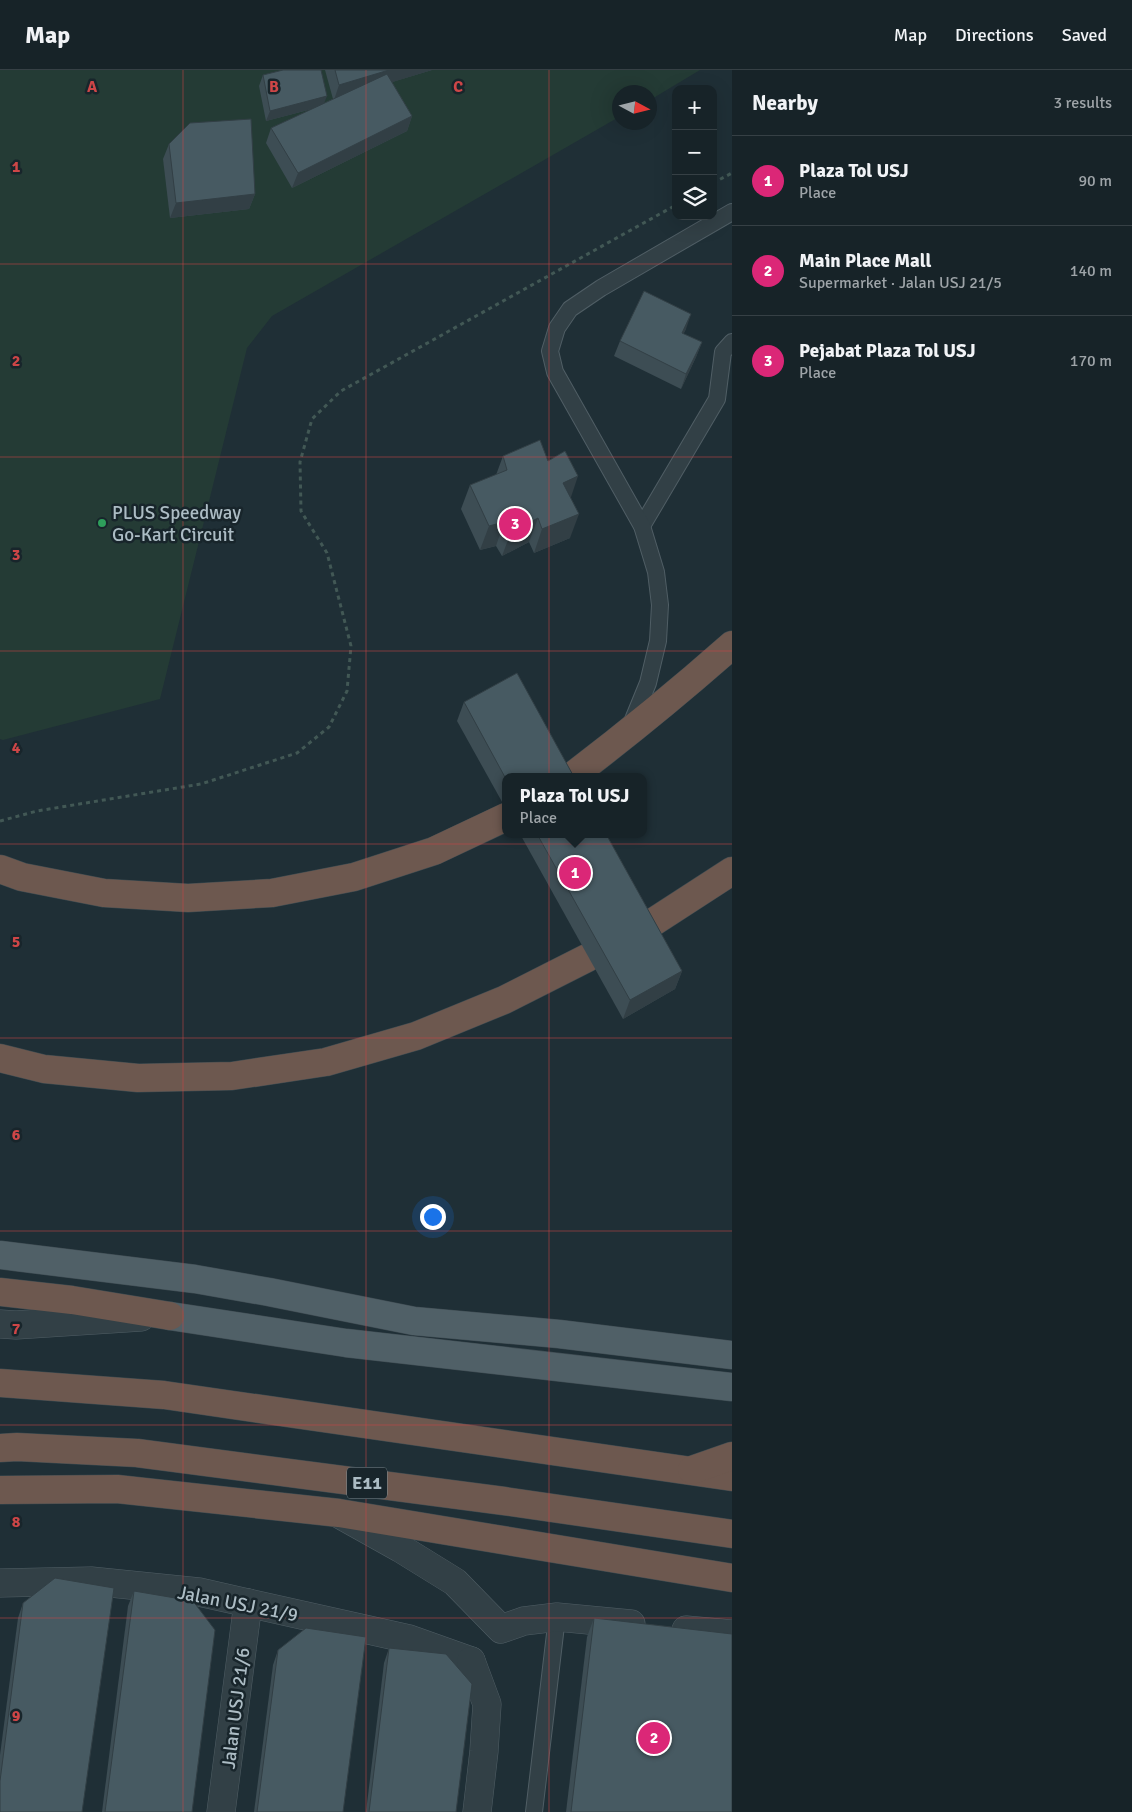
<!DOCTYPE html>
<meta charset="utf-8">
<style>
:root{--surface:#172328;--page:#202b30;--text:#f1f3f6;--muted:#9ea4a8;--line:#364045;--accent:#db2777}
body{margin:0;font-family:Signika,sans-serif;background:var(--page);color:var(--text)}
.controls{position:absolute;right:15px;top:15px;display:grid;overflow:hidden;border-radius:10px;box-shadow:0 5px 20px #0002}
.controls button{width:45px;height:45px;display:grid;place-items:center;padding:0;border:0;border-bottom:1px solid var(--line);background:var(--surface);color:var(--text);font:25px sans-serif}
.compass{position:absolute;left:612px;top:15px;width:45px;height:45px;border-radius:50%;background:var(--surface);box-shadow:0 5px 20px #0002;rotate:97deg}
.you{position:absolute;left:432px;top:1146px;width:18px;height:18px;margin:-12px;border:4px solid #fff;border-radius:50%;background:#1a73e8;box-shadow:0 0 0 8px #1a73e833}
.badge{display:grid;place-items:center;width:32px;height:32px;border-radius:50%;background:var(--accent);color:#fff;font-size:16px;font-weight:700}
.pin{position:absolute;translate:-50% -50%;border:2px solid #fff;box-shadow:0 1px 5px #0006}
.popup{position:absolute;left:502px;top:703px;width:145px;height:65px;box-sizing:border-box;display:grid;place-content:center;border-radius:10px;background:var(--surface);filter:drop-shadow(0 1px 4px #0005);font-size:16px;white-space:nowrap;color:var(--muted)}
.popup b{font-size:19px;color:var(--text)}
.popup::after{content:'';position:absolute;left:50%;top:100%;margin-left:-10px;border:10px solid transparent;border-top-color:var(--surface)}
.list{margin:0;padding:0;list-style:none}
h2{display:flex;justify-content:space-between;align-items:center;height:65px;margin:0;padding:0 20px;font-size:21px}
h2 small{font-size:16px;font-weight:400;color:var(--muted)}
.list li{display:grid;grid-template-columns:32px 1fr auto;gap:15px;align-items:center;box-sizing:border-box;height:90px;padding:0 20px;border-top:1px solid var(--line)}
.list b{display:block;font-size:19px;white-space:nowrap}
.list p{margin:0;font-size:16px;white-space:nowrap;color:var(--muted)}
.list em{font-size:16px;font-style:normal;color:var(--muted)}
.icon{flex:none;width:28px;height:28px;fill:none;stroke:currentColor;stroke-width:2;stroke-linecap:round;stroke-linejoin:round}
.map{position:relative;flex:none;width:732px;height:1742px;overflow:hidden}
header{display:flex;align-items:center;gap:30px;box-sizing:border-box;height:70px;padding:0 25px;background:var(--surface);border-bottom:1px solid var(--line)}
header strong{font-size:24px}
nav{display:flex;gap:28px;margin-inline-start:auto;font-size:18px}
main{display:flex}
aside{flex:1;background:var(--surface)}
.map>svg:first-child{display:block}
.green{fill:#243b35}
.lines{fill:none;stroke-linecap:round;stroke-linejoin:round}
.service-casing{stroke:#505e65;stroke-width:18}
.minor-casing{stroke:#505e65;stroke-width:29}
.tertiary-casing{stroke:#505e65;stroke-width:29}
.primary-casing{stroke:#3f4c53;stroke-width:29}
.motorway-casing{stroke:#3d4b51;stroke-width:29}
.path{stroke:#425855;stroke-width:3;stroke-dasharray:4 4;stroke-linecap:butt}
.service{stroke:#324046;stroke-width:16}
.minor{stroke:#324046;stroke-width:28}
.tertiary{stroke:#324046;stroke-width:28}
.primary{stroke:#506067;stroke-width:28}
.motorway{stroke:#6d584f;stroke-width:28}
.wall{fill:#3d4d54}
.shaded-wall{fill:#323f45}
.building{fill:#475a62;stroke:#323f45}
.grid{fill:none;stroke:#ce4647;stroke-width:1;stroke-opacity:0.55}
.leisure-dot{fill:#2e9e5b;stroke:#18252b;stroke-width:2}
.labels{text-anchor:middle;stroke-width:5;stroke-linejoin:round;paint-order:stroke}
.shield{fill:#18252b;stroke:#808f96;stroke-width:1}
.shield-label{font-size:18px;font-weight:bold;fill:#acbcc4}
.poi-label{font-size:19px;fill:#acbcc4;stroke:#18252b;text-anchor:start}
.street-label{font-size:19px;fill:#acbcc4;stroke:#18252b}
.grid-label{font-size:16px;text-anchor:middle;font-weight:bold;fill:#ce4647;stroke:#18252b;stroke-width:5;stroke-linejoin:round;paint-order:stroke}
</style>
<header>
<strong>Map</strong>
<nav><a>Map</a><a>Directions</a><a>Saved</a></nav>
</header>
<main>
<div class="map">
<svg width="732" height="1742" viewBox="0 0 732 1742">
<rect width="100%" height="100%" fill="#1f2f36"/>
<polygon class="green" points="0,0 700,0 650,30 650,22 620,22 619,47 272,246 247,278 160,629 3,670 0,669"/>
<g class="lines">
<g class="service-casing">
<g id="service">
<polyline points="642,456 717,329 723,282 732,272"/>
<polyline points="630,657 648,613 658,571 660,535 656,502 642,456 555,302 550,281 557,258 570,239 601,218 732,142"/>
<polyline points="534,1742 557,1547"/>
</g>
</g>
<g class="minor-casing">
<g id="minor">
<polyline points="341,1445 400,1478 455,1512 501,1559 524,1551 557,1547 631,1554"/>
<polyline points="0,1513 91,1511 199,1522 409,1569 471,1591"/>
<polyline points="686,1560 732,1564"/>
<polyline points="471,1591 487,1634 484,1681 477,1742"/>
<polyline points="221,1742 248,1533"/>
</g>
</g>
<g class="tertiary-casing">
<polyline id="tertiary" points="0,1254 16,1255 141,1247"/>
</g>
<g class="primary-casing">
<g id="primary">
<polyline points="0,1185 195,1209 269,1222 414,1251 559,1264 732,1285"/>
<polyline points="170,1246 346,1273 732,1317"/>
</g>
</g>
<g class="motorway-casing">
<g id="motorway">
<path d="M571 707C626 665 680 621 732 575"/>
<polyline points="0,799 22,807 104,823 188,828 272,823 354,807 434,781 506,747"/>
<polyline points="641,860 732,801"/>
<polyline points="0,988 44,999 138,1008 232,1006 326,992 416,966 504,930 587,888"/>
<polyline points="0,1222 72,1230 170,1246"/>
<polyline points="0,1313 164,1325 732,1407"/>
<polyline points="0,1378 17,1377 137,1383 504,1431 732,1464"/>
<polyline points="692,1400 732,1386"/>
<polyline points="0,1420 117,1419 339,1443 732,1508"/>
</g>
</g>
<g class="path">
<polyline points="713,113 732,103"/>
<polyline points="0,751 37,741 201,714 297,683 329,657 347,621 351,576 327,483 301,441 300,392 312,349 341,321 676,135"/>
</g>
<use href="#service" class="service"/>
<use href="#minor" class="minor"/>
<use href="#tertiary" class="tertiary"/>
<use href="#primary" class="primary"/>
<use href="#motorway" class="motorway"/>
</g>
<g class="wall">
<polygon points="325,0 432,0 392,12 412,46 407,61 292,118 266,73 271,58 312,39 266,51 259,16 263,5 324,33 333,29"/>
<polygon points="169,74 255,124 249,139 170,148 163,89"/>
<polygon points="686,259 683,264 702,272 696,287 681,319 614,286 620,271"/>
<polygon points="503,386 548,391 570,428 570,468 534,483 529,472 502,486 496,476 480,480 461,439 470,415 496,405"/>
<polygon points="464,632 506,707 506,739 457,651"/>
<polygon points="520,764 606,764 682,901 675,919 623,949"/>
<polygon points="134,1521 192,1742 102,1742 128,1536"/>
<polygon points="23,1533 0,1742 0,1685 18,1548"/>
<polygon points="594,1548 732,1742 566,1742 587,1567"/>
<polygon points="389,1578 456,1742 366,1742 384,1593"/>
<polygon points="278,1580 343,1742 254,1742 273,1595"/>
</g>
<g class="shaded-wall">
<polygon points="389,0 432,0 334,30 339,15"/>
<polygon points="327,26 323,36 266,51 270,41"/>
<polygon points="412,46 407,61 292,118 298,103"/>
<polygon points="255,124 249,139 170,148 176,133"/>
<polygon points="691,244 686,259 677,278 682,263"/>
<polygon points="702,272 696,287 681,319 686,304"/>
<polygon points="578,406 570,430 563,413"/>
<polygon points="579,444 570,468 534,483 542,459"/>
<polygon points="538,448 529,472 502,486 511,462"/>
<polygon points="504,452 496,476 480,480 489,456"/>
<polygon points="682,901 675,919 623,949 630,930"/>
</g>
<g class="building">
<polygon points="283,0 321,0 327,26 270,41 263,5"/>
<polygon points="335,0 389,0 339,15"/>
<polygon points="387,4 412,46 298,103 271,58"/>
<polygon points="251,49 255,124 176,133 169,74 190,53"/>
<polygon points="644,221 691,244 682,263 702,272 686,304 620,271"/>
<polygon points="540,370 548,391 565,381 578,406 563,413 579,444 542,459 538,448 511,462 504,452 489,456 470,415 507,400 503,386"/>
<polygon points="517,603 574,707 506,707 506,709 464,632"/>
<polygon points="537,764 606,764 682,901 630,930"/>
<polygon points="55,1508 114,1518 82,1742 0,1742 0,1711 23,1533"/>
<polygon points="134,1521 193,1531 215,1560 192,1742 105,1742"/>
<polygon points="594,1548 732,1564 732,1742 571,1742"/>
<polygon points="306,1558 366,1567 343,1742 257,1742 278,1580"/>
<polygon points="389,1578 446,1584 472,1614 456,1742 369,1742"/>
</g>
<path class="grid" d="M183 0V1742M366 0V1742M549 0V1742M0 194H732M0 387H732M0 581H732M0 774H732M0 968H732M0 1161H732M0 1355H732M0 1548H732"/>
<circle class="leisure-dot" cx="102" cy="453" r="5"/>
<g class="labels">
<rect class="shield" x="347" y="1397.5" width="40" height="31" rx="4"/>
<g class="shield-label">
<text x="367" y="1419">E11</text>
</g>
<g class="poi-label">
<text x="112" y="449">PLUS Speedway<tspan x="112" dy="22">Go-Kart Circuit</tspan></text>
</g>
<g class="street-label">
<text transform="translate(238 1533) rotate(11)" y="7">Jalan USJ 21/9</text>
<text transform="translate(235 1638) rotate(-83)" y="7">Jalan USJ 21/6</text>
</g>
</g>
<g class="grid-label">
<text x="92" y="22">A</text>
<text x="274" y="22">B</text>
<text x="458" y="22">C</text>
<text x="16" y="102">1</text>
<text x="16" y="296">2</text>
<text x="16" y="490">3</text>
<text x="16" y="683">4</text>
<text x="16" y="877">5</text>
<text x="16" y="1070">6</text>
<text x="16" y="1264">7</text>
<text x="16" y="1457">8</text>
<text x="16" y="1651">9</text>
</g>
</svg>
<div class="controls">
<button>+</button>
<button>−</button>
<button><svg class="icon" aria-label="layers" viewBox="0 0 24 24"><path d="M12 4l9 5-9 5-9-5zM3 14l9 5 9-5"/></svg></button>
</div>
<svg class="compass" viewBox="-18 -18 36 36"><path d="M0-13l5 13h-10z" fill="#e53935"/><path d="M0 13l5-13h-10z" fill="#9ea4a8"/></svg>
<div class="you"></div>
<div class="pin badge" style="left:575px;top:803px">1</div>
<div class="popup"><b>Plaza Tol USJ</b>Place</div>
<div class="pin badge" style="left:654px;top:1668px">2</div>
<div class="pin badge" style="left:515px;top:454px">3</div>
</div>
<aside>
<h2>Nearby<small>3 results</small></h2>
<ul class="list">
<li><span class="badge">1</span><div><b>Plaza Tol USJ</b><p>Place</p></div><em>90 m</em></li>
<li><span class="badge">2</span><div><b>Main Place Mall</b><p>Supermarket · Jalan USJ 21/5</p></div><em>140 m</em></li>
<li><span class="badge">3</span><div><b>Pejabat Plaza Tol USJ</b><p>Place</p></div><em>170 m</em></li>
</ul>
</aside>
</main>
